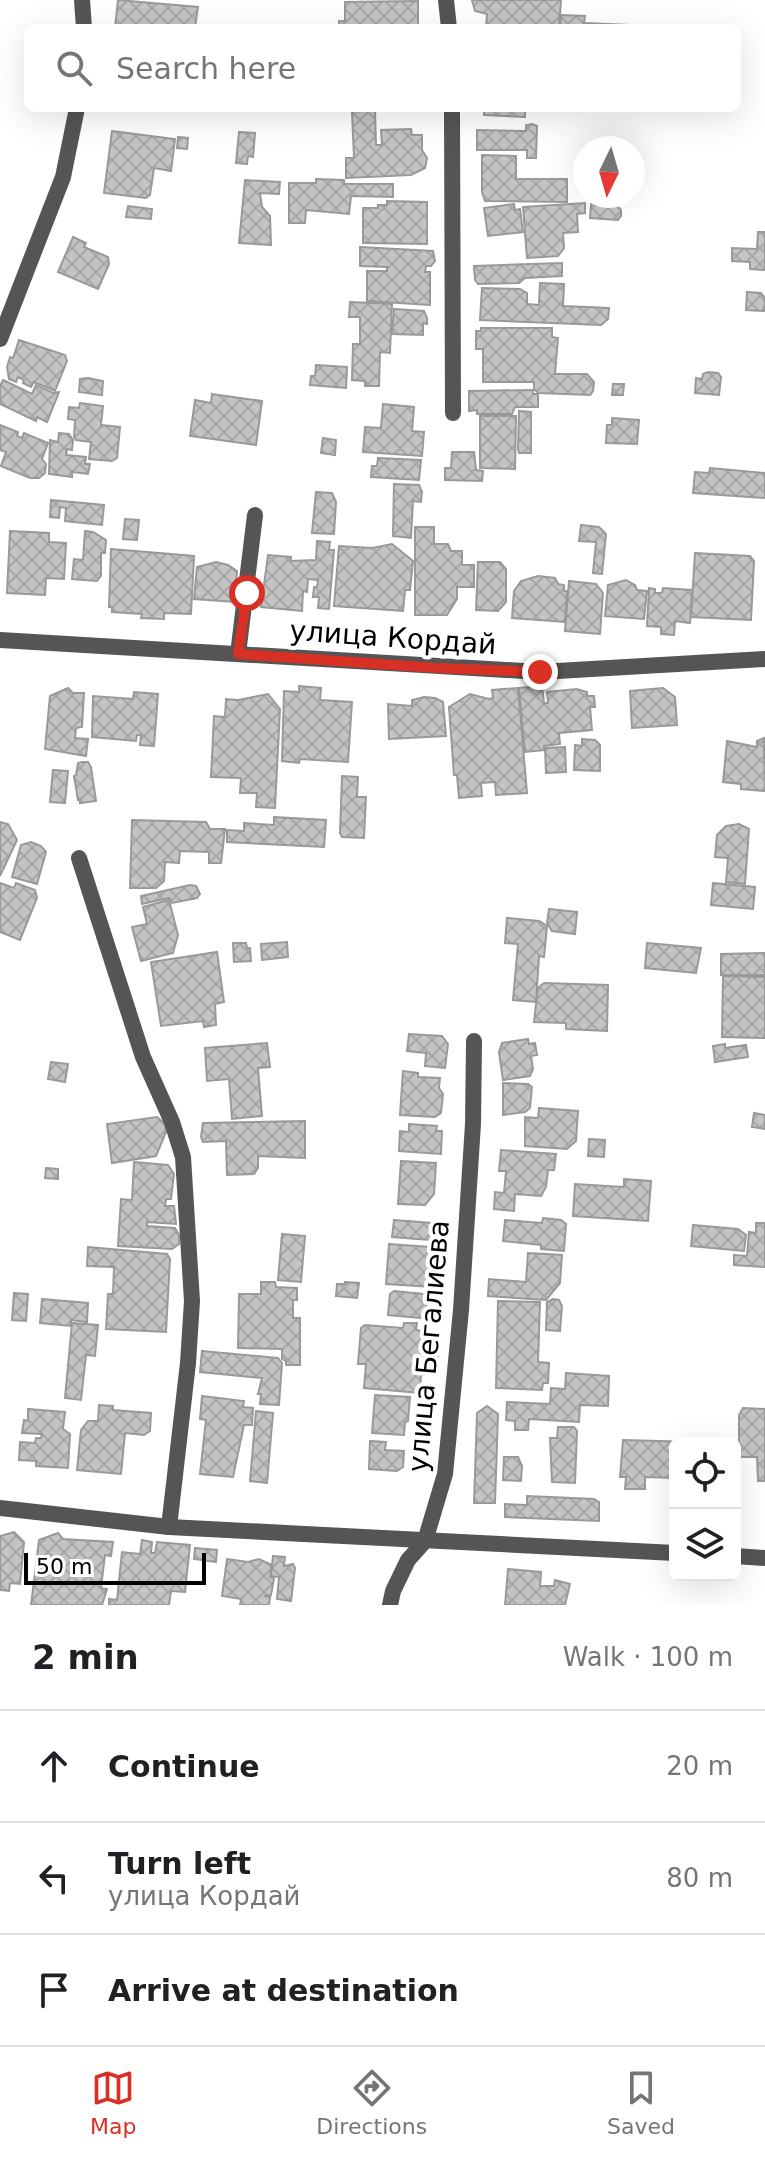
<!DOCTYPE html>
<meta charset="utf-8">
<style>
:root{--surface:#fff;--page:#f6f6f6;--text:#202124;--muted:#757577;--line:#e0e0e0;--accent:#d93025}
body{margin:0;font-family:"DejaVu Sans",sans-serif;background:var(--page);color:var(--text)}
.controls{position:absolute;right:24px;bottom:24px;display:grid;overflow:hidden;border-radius:12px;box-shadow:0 8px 32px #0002}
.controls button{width:72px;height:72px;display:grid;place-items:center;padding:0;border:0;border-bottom:2px solid var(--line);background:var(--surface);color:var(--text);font:40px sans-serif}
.compass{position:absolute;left:573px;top:136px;width:72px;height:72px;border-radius:50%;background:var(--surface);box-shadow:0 8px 32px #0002;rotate:185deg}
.scale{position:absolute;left:24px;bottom:20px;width:182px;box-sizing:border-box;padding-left:8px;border:4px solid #000;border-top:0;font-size:22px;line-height:28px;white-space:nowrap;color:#000;-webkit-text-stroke:6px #fff;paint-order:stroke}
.stop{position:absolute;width:24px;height:24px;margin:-18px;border:6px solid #d93025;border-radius:50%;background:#fff}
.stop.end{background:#d93025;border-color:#fff;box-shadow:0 2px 8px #0008}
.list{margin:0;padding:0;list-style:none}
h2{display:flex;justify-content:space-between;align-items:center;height:104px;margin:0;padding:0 32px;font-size:34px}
h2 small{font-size:26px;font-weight:400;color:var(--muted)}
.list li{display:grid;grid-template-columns:52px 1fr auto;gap:24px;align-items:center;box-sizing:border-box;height:112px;padding:0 32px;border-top:2px solid var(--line)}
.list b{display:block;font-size:30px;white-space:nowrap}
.list p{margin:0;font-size:26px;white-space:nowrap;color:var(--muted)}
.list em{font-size:26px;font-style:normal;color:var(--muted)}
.icon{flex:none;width:44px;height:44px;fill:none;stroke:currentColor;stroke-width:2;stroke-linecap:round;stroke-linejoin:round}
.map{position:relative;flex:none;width:765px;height:1605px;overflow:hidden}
.search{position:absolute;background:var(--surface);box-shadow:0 8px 32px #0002;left:24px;right:24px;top:24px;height:88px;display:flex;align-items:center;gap:20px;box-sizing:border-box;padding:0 28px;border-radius:12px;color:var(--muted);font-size:30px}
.sheet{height:440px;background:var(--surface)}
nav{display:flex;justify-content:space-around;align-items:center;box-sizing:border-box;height:112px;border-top:2px solid var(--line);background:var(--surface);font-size:22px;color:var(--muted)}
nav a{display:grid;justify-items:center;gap:4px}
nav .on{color:var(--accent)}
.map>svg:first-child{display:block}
.building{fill:url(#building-cross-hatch);stroke:#999;stroke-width:2}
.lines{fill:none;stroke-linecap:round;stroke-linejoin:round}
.street{stroke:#555;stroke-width:16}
.route{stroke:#d93025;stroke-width:10}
.labels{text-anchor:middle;stroke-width:8;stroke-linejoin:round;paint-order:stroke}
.street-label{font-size:28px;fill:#000;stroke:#fff}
</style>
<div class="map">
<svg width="765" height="1605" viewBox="0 0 765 1605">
<defs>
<pattern id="building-cross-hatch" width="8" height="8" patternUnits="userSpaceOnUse" patternTransform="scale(2)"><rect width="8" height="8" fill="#c4c4c4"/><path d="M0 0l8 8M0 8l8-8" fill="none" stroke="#a7a7a7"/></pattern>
</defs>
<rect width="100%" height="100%" fill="#fff"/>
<g class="building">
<polygon points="118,0 198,7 195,28 115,28"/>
<polygon points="472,0 561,0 559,28 486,28 487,14 475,11"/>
<polygon points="418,1 418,28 339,28 339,21 345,21 345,2"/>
<polygon points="561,15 585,16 584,23 653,26 653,28 560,28"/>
<polygon points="484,108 525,108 525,117 484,115"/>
<polygon points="375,110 376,145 382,145 381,130 411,129 412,135 422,135 422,150 427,158 425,168 411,175 346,178 346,158 354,158 352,112"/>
<polygon points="532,124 537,126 536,158 527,158 527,150 477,150 477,130 526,131 526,125"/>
<polygon points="112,131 175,139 171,171 154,168 150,195 146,198 104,193"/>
<polygon points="239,132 255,133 253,157 248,156 247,164 236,163"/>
<polygon points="178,137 188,138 187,149 177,148"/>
<polygon points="482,155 516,156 516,179 567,179 567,202 485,201 482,192"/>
<polygon points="316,179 344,180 344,184 393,184 393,197 351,196 349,214 306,210 305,223 289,223 289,183 316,183"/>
<polygon points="245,180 280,182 279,194 260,193 262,207 270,216 271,245 239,243"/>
<polygon points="387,201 427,202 427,244 363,243 363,208 378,208 378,205 387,205"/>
<polygon points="585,203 585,213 577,214 578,232 563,233 564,248 558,256 527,258 523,207"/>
<polygon points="514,204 515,210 520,209 523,232 488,236 484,208"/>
<polygon points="591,204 617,206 621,210 621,216 618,220 590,218"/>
<polygon points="128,206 152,209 151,219 126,217"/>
<polygon points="758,232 765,232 765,270 750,269 750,262 732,261 732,248 757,249"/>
<polygon points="73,237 86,243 84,247 108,257 109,264 98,289 58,272"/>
<polygon points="360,247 433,251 435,261 431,266 426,266 425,272 430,272 430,305 367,301 367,271 387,271 387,267 360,266"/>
<polygon points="562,263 562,276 525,278 519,283 478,284 475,280 474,266"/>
<polygon points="540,283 564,284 563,306 609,308 608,319 601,325 480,320 482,288 520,289 527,293 527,304 539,305"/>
<polygon points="747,292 761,293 765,298 764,311 746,310"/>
<polygon points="350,302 392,304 390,353 380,352 379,386 365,386 365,381 352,380 353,344 360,344 360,317 349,317"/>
<polygon points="394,309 424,311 427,318 427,324 423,323 423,335 392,334"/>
<polygon points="481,328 552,328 552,337 558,338 555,374 587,374 594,382 593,391 590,395 538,393 534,389 534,382 483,382 483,349 476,349 476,331 481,331"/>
<polygon points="19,340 65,355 67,361 55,391 34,382 31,387 23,383 24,380 18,377 16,382 9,379 7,367 10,357 13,358"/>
<polygon points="316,365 347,367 346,388 310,385 311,376 315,376"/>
<polygon points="708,372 718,373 721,377 719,395 695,393 696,378 702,379 703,374"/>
<polygon points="88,378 103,381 102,395 79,392 80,379"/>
<polygon points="3,380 32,394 36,385 53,393 59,392 47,422 37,417 36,421 0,404 0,386"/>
<polygon points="613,384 624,384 623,395 612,395"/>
<polygon points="533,390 533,394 538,394 538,407 515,407 512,414 477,414 477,410 469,411 469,391"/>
<polygon points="212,394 262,401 256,445 190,436 195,400 211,403"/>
<polygon points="80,403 103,406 101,425 120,427 117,458 112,461 89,459 91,442 76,440 74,437 75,420 68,419 69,407 79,408"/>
<polygon points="383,404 414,407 412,431 424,432 422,456 363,452 365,427 381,428"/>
<polygon points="519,411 531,412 531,453 519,453 518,449"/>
<polygon points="480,416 516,416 515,469 480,468"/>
<polygon points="612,418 639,420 637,444 606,443 607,425 612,425"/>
<polygon points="0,425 18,432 17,436 22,438 24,433 48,443 42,459 46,464 45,473 39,478 30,478 1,466 6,452 0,450"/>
<polygon points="59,433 69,434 73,440 72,450 67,449 66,455 86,457 85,464 90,464 88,474 72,472 72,477 49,474 50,440 58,442"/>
<polygon points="323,438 336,440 335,455 321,453"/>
<polygon points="452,452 474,452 476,470 483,471 482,481 445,480 445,468 451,468"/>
<polygon points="378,458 421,460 419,480 371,477 372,466 377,466"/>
<polygon points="710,468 765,473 765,498 693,493 695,472 709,473"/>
<polygon points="394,484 419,485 422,492 421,502 413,501 411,538 393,536"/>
<polygon points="316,492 332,493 336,502 334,534 312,533"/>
<polygon points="51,500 104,505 102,525 65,521 66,508 60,507 59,518 50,517"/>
<polygon points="125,519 139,520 137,540 123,539"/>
<polygon points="581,525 599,527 606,534 602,574 593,573 596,542 579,541"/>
<polygon points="415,527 434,527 434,544 448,544 451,551 462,551 462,565 474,565 474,587 457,587 457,599 447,615 415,615"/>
<polygon points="10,531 49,533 49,542 66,543 64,579 46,578 45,595 7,593"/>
<polygon points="85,531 93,532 106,540 105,553 101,553 101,576 97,581 72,579 74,559 83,560"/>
<polygon points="317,541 330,542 329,550 334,550 329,609 318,608 319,597 313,597 314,587 317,587 318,580 308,579 307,592 303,591 302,611 261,607 268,555 291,557 291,561 316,560"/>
<polygon points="392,544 413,561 410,590 405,590 403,611 334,606 339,546 372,548"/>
<polygon points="111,549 194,556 191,614 164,613 164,619 141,618 142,614 112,612 112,607 109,607"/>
<polygon points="695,553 750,556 754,561 751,620 691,617"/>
<polygon points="216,562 228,565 237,571 235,602 194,599 197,567"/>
<polygon points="478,562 500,562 506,569 506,602 498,611 476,610"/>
<polygon points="538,576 555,578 558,584 564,585 564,591 567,591 565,622 512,618 514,591 521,581"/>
<polygon points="626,580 635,585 637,590 647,591 644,619 605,616 608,585"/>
<polygon points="569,581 596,584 603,593 600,634 565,631"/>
<polygon points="649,588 655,589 655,593 662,593 663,588 692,590 690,623 675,621 674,635 661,634 661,627 647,626"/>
<polygon points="299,686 321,688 320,700 352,702 348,762 300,759 299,763 282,761 284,691 299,692"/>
<polygon points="542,686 544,703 548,703 547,692 577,689 587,692 587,696 594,696 595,707 590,707 592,730 559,733 560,744 544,746 544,750 525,752 519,688"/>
<polygon points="68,688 73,693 84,693 82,727 76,728 75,738 88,739 86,756 45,749 50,696"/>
<polygon points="518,688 527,793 496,795 495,782 481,783 482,796 459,798 457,775 454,775 449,707 470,694 489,699 493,698 492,690"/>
<polygon points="663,688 675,697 677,725 632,728 630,691"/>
<polygon points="134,692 158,694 154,746 140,745 141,735 137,735 136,741 92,737 93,696 133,699"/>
<polygon points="268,694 280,709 275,808 256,807 257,793 240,793 241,778 211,777 214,716 225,717 226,699 238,700"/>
<polygon points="424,697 435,698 443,702 446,736 389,739 388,704 412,706 412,700"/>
<polygon points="764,738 765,791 741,789 741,784 723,782 727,741 757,747 757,741"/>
<polygon points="582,739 595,740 600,745 600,771 574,770 575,745 582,746"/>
<polygon points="565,747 566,772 546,773 545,748"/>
<polygon points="82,762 88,762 91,767 96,801 80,803 80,799 78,800 74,776 76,775 78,763"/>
<polygon points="53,770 68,771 65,803 50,802"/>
<polygon points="342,776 358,777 357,797 366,797 364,838 342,837 340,833"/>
<polygon points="274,817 326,820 324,847 227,842 227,830 244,831 244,823 274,825"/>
<polygon points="132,820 206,822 210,829 225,829 221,863 209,863 209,852 180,851 179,863 165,862 164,881 156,888 130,888"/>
<polygon points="0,822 8,824 17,840 0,876"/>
<polygon points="739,824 749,829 745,884 726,882 728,858 715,857 717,835 726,826"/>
<polygon points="31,842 41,846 46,852 37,884 12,877 21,845"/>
<polygon points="0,883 14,888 16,883 35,890 37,898 20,940 0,932"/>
<polygon points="713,883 755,887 753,909 711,905"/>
<polygon points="190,885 196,886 200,894 197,898 172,903 169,898 142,904 141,896"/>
<polygon points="169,900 178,935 173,953 141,961 132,927 147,924 143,907"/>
<polygon points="549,909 577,912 575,934 552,931 547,923"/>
<polygon points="507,918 539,921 547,926 544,957 539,956 536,1002 513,1000 518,944 505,943"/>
<polygon points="287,942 288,957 262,960 261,944"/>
<polygon points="233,943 246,943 247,948 250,948 251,961 234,962"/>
<polygon points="647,943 701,948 696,973 645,968"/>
<polygon points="217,952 224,1002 215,1004 216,1025 204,1027 203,1021 161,1026 151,962"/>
<polygon points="765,953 765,975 721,975 721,954"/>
<polygon points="723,976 765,977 765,1038 722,1037"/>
<polygon points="544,983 608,985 607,1031 566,1029 566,1023 534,1022 538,988"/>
<polygon points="409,1034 442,1036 448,1044 445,1068 425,1066 426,1053 407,1051"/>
<polygon points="528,1039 529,1044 535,1043 537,1055 531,1056 533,1069 530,1076 503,1080 499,1052 502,1043"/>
<polygon points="267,1043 270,1067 258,1068 262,1116 232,1119 229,1079 207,1081 205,1048"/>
<polygon points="725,1044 725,1048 746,1045 748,1057 715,1062 713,1046"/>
<polygon points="51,1062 68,1064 65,1082 48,1079"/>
<polygon points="403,1071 418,1073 418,1077 440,1078 439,1088 443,1094 441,1113 435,1117 400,1115"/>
<polygon points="503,1083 528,1084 532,1087 530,1108 525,1112 503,1115"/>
<polygon points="539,1108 578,1111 576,1141 567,1149 525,1146 525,1117 538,1118"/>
<polygon points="754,1113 765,1115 765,1129 752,1127"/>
<polygon points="157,1117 165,1124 166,1132 156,1156 112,1163 107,1124"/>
<polygon points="305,1121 305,1158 258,1156 258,1168 254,1174 227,1175 226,1141 203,1142 201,1137 203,1123"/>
<polygon points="409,1124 437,1126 436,1131 442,1131 441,1154 399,1151 400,1131 409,1132"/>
<polygon points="589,1139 605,1140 604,1157 588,1156"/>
<polygon points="501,1150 556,1154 554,1170 548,1170 546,1187 541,1196 515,1194 514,1211 494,1209 495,1192 504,1193 506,1171 499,1171"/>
<polygon points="401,1161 436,1163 434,1194 425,1205 398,1204"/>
<polygon points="134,1162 168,1165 174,1174 171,1199 166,1199 165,1206 174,1206 176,1224 147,1222 147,1226 175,1228 179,1235 179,1244 172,1249 118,1246 121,1199 132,1200"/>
<polygon points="46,1168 58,1169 58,1179 45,1178"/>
<polygon points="624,1179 651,1181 648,1221 573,1216 575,1184 624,1187"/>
<polygon points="543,1218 561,1220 566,1224 564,1251 541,1249 541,1245 503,1241 505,1220 542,1223"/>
<polygon points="394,1220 432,1223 430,1240 392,1237"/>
<polygon points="756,1223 765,1223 765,1267 734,1265 734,1255 747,1256 749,1232 756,1233"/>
<polygon points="693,1225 738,1229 746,1235 744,1251 691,1246"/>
<polygon points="282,1234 305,1236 301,1282 278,1280"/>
<polygon points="389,1244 430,1247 435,1251 432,1287 386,1284"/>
<polygon points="88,1247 167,1254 170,1259 166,1332 106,1329 108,1294 113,1294 114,1267 87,1266"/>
<polygon points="528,1253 562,1255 560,1283 546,1300 488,1296 489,1279 526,1282"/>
<polygon points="261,1282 275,1282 276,1287 297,1288 297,1300 293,1300 293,1318 300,1318 300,1365 286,1365 286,1361 282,1359 282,1349 238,1348 239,1294 261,1294"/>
<polygon points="345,1282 359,1283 357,1298 336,1296 337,1284 345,1284"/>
<polygon points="394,1291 433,1295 431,1319 388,1315 390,1294"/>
<polygon points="14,1293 28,1294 26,1321 12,1320"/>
<polygon points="42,1299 88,1303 87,1322 71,1320 71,1326 40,1323"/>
<polygon points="553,1299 559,1300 562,1306 560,1331 546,1330 547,1302"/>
<polygon points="498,1301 540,1302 538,1362 549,1363 548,1383 543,1383 542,1390 496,1388"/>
<polygon points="72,1323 98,1325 95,1356 86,1355 81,1400 65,1398"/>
<polygon points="404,1323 417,1323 416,1330 434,1331 433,1347 437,1350 438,1358 433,1371 427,1375 421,1375 420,1393 364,1388 366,1364 358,1364 361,1328 365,1325 403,1328"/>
<polygon points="202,1351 278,1358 282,1363 279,1405 260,1404 261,1394 258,1394 262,1378 200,1372"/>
<polygon points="566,1373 609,1376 608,1406 580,1405 579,1422 529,1419 528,1430 515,1430 515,1421 506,1420 507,1402 550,1404 551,1388 565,1389"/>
<polygon points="375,1395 410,1397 408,1421 405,1422 404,1435 372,1433"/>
<polygon points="202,1396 244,1401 243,1407 253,1408 252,1425 244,1425 233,1477 200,1474 206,1420 200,1419"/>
<polygon points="99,1405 113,1406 113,1410 151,1413 150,1431 144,1435 125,1433 121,1474 77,1470 81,1430 88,1421 98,1421"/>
<polygon points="487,1406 498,1414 495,1503 474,1503 477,1413"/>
<polygon points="743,1408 765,1409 765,1481 758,1481 757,1457 739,1457 739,1415"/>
<polygon points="28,1409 65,1412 63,1429 70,1434 68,1468 36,1466 36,1461 19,1460 20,1442 35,1443 36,1438 41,1438 42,1434 22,1433 24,1420 28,1421"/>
<polygon points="256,1411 273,1413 267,1483 250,1481"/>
<polygon points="558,1427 574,1427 577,1431 575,1483 552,1482 550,1438 557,1438"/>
<polygon points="623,1440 694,1442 696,1443 675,1443 675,1478 645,1477 645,1489 625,1489 626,1477 620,1477"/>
<polygon points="370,1441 386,1442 385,1450 404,1451 403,1467 397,1471 369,1469"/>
<polygon points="504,1457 518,1457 522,1466 521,1481 503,1480"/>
<polygon points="527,1496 594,1499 599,1502 599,1521 505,1517 505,1504 527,1505"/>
<polygon points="14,1532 24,1542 20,1584 10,1583 9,1591 0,1590 0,1536"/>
<polygon points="58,1533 63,1539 113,1542 111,1556 105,1555 101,1588 107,1589 102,1605 31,1605 39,1540"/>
<polygon points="142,1540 152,1542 151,1553 155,1553 157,1542 190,1545 185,1592 171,1591 169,1605 109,1605 109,1599 117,1600 122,1552 140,1554"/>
<polygon points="195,1548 217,1550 216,1562 194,1559"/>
<polygon points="273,1556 285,1557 284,1566 293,1564 295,1568 291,1601 277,1599 279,1577 271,1576"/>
<polygon points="227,1559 248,1562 259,1559 272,1565 270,1577 274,1578 271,1595 264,1596 270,1597 269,1605 240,1605 241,1599 222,1596"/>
<polygon points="508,1569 541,1572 540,1586 554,1586 555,1580 570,1584 565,1605 505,1605"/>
</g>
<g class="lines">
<g class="street">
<polyline points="82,0 84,28"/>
<polyline points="446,0 449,28"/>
<polyline points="452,108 453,413"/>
<polyline points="0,339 63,177 77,108"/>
<polyline points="0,640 540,672 765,659"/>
<polyline points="238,654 255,515"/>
<polyline points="79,858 143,1057 172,1122 183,1157 192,1301 188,1363 169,1527"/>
<polyline points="0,1508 169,1527 675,1553"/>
<polyline points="735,1556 765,1558"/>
<polyline points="390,1605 393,1591 408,1560 425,1541 445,1474 461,1310 473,1124 474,1041"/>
</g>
</g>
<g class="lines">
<polyline class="route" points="247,593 238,654 437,668 540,672"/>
</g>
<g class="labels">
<g class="street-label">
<text transform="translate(393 637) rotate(4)" y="10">улица Кордай</text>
<text transform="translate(428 1346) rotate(-85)" y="10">улица Бегалиева</text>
</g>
</g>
</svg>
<div class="controls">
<button><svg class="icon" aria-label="locate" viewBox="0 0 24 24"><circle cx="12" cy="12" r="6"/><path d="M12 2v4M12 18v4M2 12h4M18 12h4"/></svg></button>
<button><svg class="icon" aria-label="layers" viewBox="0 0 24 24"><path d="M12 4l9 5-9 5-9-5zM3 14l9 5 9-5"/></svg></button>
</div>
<svg class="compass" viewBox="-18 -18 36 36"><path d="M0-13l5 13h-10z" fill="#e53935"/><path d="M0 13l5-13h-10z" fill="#757577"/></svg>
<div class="scale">50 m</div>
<div class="stop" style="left:247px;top:593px"></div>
<div class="stop end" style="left:540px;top:672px"></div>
<div class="search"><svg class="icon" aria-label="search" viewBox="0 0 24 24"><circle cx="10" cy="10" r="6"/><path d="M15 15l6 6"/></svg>Search here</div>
</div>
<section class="sheet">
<h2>2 min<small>Walk · 100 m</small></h2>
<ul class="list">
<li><svg class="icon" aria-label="ahead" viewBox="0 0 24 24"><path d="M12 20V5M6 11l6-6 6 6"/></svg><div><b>Continue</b></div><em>20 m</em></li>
<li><svg class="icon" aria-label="left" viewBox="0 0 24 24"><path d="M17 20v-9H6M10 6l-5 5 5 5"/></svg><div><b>Turn left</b><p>улица Кордай</p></div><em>80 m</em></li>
<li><svg class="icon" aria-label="arrive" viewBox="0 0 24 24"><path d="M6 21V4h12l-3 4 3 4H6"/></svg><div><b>Arrive at destination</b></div></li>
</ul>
</section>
<nav>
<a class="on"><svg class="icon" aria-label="map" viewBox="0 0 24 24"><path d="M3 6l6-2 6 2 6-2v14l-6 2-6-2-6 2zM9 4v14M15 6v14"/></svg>Map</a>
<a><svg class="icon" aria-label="directions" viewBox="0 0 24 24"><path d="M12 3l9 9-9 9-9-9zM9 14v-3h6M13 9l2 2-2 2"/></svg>Directions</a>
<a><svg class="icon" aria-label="saved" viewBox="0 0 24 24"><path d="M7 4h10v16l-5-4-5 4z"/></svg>Saved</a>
</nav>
